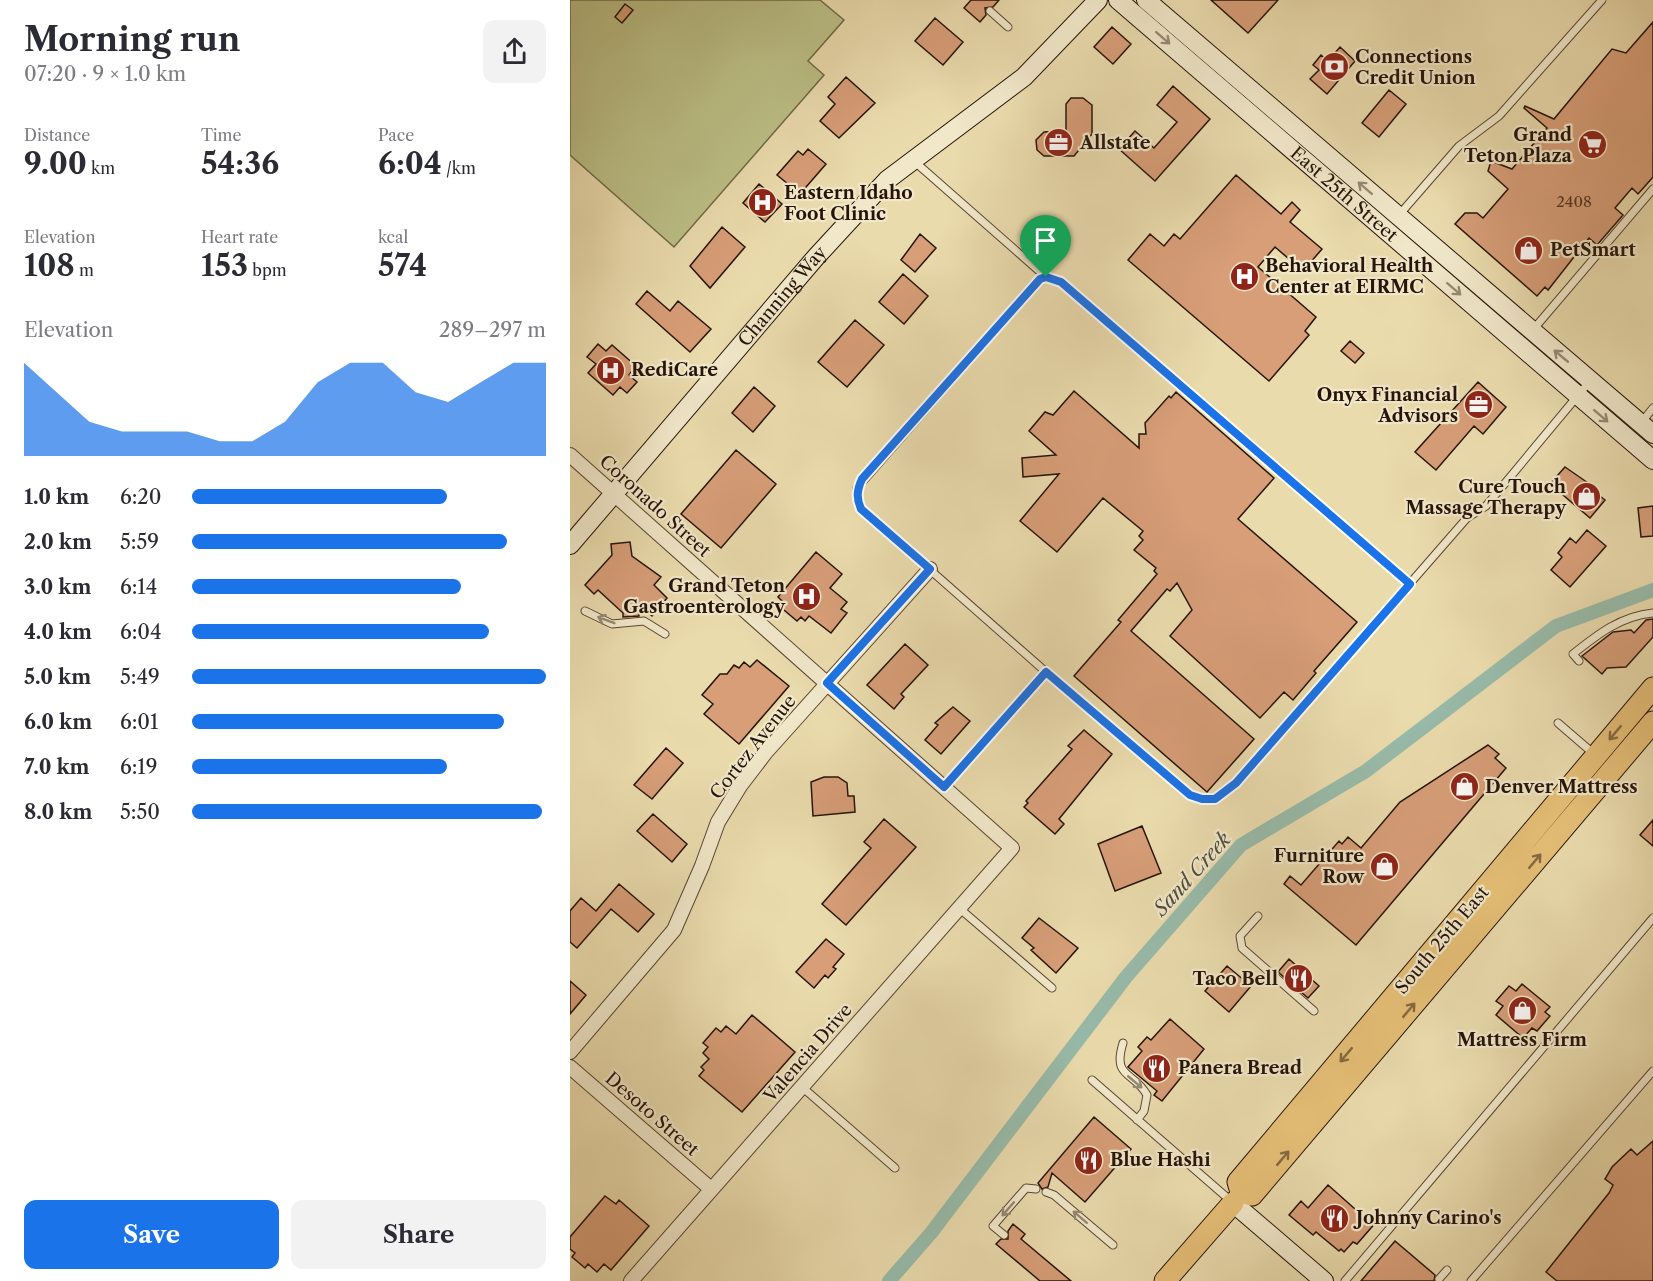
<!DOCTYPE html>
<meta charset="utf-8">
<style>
:root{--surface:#fff;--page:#f2f2f3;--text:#2b2b33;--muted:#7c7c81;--accent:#1a73e8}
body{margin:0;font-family:"Libre Caslon Text",serif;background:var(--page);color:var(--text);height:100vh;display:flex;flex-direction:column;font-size:22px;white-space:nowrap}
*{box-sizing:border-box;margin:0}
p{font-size:20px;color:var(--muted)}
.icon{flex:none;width:33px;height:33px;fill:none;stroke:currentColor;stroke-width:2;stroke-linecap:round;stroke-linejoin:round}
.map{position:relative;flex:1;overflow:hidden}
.details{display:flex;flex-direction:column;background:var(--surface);width:570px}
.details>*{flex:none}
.pin{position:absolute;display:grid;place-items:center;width:51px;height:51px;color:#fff;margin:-62px -26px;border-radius:50% 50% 50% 0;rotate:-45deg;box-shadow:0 0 6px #0007}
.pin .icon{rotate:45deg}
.round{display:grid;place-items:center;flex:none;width:63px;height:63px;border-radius:12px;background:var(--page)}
.summary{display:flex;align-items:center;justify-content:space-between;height:102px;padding:0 24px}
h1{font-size:33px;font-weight:800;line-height:45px}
.stats{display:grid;grid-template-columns:repeat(3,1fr);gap:9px;height:102px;padding:6px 24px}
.stats div{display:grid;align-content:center}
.stats b{font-size:30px;font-weight:800}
.stats small{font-size:16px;font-weight:400}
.stats p{font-size:16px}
.chart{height:168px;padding:12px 24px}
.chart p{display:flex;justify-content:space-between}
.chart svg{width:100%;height:108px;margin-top:6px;fill:var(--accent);opacity:.7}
.action{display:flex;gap:12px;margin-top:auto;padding:12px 24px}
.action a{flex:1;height:69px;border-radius:12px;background:var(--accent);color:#fff;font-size:24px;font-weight:800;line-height:69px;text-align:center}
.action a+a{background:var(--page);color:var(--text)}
ul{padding:0 24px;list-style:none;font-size:20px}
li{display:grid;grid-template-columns:96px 72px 1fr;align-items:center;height:45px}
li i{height:15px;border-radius:8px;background:var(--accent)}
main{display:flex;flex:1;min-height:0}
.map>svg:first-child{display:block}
.green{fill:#bbbf86;stroke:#706a48;stroke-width:1.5}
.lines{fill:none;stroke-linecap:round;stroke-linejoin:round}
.canal{stroke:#98bbaa;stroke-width:14}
.building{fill:#d79e78;stroke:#261409;stroke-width:1.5}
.lane-casing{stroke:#574632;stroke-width:9}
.street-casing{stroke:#574632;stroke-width:16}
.secondary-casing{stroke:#261409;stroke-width:20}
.primary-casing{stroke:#261409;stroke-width:23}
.lane{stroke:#f1e8ca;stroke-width:7}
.street{stroke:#f1e8ca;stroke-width:14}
.secondary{stroke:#f1e8ca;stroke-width:18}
.primary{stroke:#e5be76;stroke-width:21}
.oneway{stroke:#968973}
.oneway2{stroke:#866940}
.route-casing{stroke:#fff;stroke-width:12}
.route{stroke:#1a73e8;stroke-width:8}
.labels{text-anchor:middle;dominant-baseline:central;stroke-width:4.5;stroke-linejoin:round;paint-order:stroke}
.number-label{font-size:15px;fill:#523625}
.poi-label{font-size:18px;font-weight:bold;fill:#261409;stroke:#f1e8ca;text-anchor:start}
.street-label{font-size:18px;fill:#261409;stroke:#f1e8ca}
.water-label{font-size:20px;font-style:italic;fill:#4e4e41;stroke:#f1e8ca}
</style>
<main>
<section class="details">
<div class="summary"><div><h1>Morning run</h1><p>07:20 · 9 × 1.0 km</p></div><a class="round"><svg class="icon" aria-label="share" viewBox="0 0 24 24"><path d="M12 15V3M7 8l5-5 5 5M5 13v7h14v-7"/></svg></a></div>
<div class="stats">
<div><p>Distance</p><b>9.00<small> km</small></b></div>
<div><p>Time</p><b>54:36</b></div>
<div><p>Pace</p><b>6:04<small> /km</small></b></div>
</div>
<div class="stats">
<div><p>Elevation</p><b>108<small> m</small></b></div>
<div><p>Heart rate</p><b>153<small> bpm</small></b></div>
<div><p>kcal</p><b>574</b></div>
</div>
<div class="chart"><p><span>Elevation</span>289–297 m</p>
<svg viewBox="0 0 160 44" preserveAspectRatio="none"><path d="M0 44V6L10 18L20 30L30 34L40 34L50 34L60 38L70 38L80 30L90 14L100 6L110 6L120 18L130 22L140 14L150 6L160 6V44z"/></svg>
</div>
<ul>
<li><b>1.0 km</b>6:20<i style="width:72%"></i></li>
<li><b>2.0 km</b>5:59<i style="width:89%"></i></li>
<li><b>3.0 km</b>6:14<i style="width:76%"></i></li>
<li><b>4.0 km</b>6:04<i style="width:84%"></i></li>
<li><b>5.0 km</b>5:49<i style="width:100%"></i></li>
<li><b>6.0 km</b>6:01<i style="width:88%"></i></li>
<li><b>7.0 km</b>6:19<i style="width:72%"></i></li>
<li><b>8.0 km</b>5:50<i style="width:99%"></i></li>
</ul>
<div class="action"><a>Save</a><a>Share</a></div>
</section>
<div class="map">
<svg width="1083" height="1281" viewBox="0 0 1083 1281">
<rect width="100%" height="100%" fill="#eadbad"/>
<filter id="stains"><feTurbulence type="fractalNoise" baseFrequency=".00333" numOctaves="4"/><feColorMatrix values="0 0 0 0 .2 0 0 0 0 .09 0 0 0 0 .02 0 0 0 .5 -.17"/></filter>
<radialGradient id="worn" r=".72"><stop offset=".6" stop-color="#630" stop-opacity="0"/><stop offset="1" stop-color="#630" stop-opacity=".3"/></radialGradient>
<path class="green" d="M0 0H250L274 20 238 61 254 75 104 247 0 155Z"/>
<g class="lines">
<path class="canal" d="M319 1281 361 1233 556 977 671 845 796 771 986 626 1083 590"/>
</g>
<path class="building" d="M401 0H429L423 7 415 8 416 15 410 22 394 8Z
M641 0H708L678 33Z
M55 4 63 10 52 23 45 17Z
M365 18 393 42 373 65 345 41Z
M1083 22V177L1068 194 1062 188 1045 208 1053 215 1027 245 1019 238 978 290 975 287 967 296 885 224 895 213H907L913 218 938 189 918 171 921 161 942 169 977 128 954 108 955 106 984 119 1042 49 1056 53Z
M542 27 561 44 543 64 524 47Z
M770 47 785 61 757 94 740 79 749 70 743 65 751 55 758 61Z
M276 77 305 103 269 138 250 121 265 104 258 97Z
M603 86 640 119 585 181 549 149 565 131 584 148 607 122 587 105Z
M819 90 836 104 809 137 792 123Z
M501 98H513L522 105V134L504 156H474L467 150 466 140 474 132 496 131V104Z
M238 149 256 164 230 194 207 175 228 151 233 155Z
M666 175 711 214 722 202 730 210 720 222 752 249 733 271 705 247 688 267 746 317 735 331 739 335 699 381 558 260 580 234 594 246 604 234 610 239Z
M189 184 212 204 195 222 173 203Z
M152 227 175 247 140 288 120 266Z
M350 234 366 248 345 272 331 260Z
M333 274 358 296 334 324 309 302Z
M77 291 100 311 108 301 141 329 120 352 66 304Z
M285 320 314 345 277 387 248 362Z
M780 341 794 353 785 363 771 351Z
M28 344 36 351 42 345 66 366 59 375 67 382 57 393 50 387 43 395 18 373 26 364 17 357Z
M908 382 936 407 913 434 904 426 866 470 845 452Z
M184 387 205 406 183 432 162 413Z
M504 391 569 448V434H576L575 423 599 396 601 398 606 392 704 478 668 519 787 622 744 671 746 673 723 700 714 692 690 718 600 636 622 610 607 583 600 591 597 589 561 631 684 739 637 792 504 676 551 622 548 620 587 574 584 571 586 568 564 550 573 540 569 536 573 531 533 498 487 552 450 521 489 474 453 477 452 458 486 455 459 431 475 412 483 415Z
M166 450 206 484 151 548 111 514Z
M995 467 1021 485 1019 487 1035 500 1020 518 980 484Z
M1083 506V536L1071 537 1068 508Z
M1017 530 1036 546 1000 587 981 570 992 557 988 553 1000 538 1006 543Z
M60 542 62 556 91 577 84 585 97 598 82 616 68 603 69 616 53 617V613L28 590 24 594 15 585 42 555 41 544Z
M246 552 272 574 260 588 277 602 271 609 277 613 261 633 239 616 235 621 231 617 227 621 208 605 212 601 208 597Z
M1083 619V637L1056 667 1037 668 1032 674 1012 656 1043 632 1061 630 1064 633 1076 620Z
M335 644 358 665 331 694 334 697 324 709 297 685Z
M187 660 219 686 169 744 134 714 143 704 132 695 150 674H157L164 665 169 668 174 662 180 667Z
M383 707 400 721 371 754 355 740 368 725 365 723Z
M514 730 542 754 489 819 494 824 485 834 454 807 458 803 456 801 502 749 498 746Z
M918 745 929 754 925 758 936 768 786 945 714 884 720 876 731 885 769 841 772 844 778 837 791 848 830 802Z
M96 748 113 763 82 799 64 785Z
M254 777H268L277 783 278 796H284L285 812 243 816 241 782Z
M83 814 117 844 102 862 67 831Z
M314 819 346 847 276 925 252 904 301 848 294 842Z
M1083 820V846L1070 835Z
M572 826 591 873 545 891 528 844Z
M49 884 84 914 68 932 41 909 7 948 0 942V911L11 898 26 911Z
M469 918 508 948 486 973 461 950 464 948 452 938Z
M256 939 274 954 263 967 266 969 258 978 255 975 244 988 226 972Z
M719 959 749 986 738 998 708 972Z
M657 966 681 986 659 1012 635 991Z
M0 981 16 995 0 1014Z
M952 984 980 1007 975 1012 980 1016 967 1031 962 1028 953 1038 926 1015 933 1006 926 1001 939 986 946 991Z
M182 1015 225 1052 172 1112 129 1076 134 1070 131 1067 139 1059 133 1053 138 1047 133 1043 146 1028 151 1032 156 1026 166 1034Z
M600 1019 634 1049 592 1101 584 1095 587 1091 558 1067 572 1051 568 1047 577 1037 581 1040Z
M524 1117 561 1149 515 1202 482 1173 478 1187 472 1189 468 1183Z
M1083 1141V1281H987L976 1272 1039 1193 1043 1185 1035 1179 1042 1167 1061 1149 1067 1155Z
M758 1185 794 1217 797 1213 807 1221 787 1244 783 1242 774 1252 771 1249 769 1251 746 1232 743 1235 719 1215 731 1201 738 1208Z
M35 1196 46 1204 49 1200 79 1226 41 1270 34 1264 27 1272 18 1264 15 1268 2 1257 5 1253 0 1249V1237Z
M443 1224 455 1234 451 1239 501 1281H470L426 1244 431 1239H438V1231Z
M825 1241 865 1275 864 1281H791Z"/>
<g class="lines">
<defs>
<path id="lane" d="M420 11 438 27
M345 162 476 277
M829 215 889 146 929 116 1032 0
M962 331 1083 189
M1071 423 1083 408
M840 584 491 282 476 277 470 279 287 488 288 501 291 509 476 672 620 795 632 799H645L666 783 897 518 916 506 1020 381
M15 611 42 624 74 621 95 634
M1009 661 1003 654C1028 634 1051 616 1083 613
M988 723 1024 754
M374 787 476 672
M389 908 482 988
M688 916 670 936 672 948 744 1011
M553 1043C542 1079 564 1071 577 1095L574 1111 567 1120
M522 1080 661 1201
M232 1087 325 1168
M476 1192 484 1195 543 1245
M434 1235 423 1226 456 1188 466 1189
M869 1279 877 1270
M775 1281 1083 918
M901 1281 1083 1071"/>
<path id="street" d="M0 455 442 848 61 1281
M0 1052 104 930 132 866 148 822 170 786 196 752 360 569
M0 1067 141 1189"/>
<g id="secondary">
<path id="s1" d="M548 0 1083 460"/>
<path d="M576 0 1083 434"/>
<path id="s2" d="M0 545 246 257 317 180 454 77 528 0"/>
<path d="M671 1193 663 1203 754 1281"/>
</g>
<path id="primary" d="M1083 688 668 1182 671 1192 682 1195 1083 722
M595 1281 663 1203"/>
</defs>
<use href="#lane" class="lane-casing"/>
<use href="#street" class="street-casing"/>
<use href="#secondary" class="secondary-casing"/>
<use href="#primary" class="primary-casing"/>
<use href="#lane" class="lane"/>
<use href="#street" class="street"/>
<use href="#secondary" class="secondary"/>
<use href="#primary" class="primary"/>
</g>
<defs><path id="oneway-shaft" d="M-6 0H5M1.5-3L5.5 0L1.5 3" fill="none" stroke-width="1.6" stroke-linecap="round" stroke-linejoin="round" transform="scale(1.5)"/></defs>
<g class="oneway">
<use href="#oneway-shaft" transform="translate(593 38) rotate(41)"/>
<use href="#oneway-shaft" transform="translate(795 188) rotate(-139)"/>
<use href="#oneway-shaft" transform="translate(884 289) rotate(41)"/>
<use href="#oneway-shaft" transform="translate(991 356) rotate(-140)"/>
<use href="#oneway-shaft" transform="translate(1031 416) rotate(41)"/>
<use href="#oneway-shaft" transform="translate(36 620) rotate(-159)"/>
<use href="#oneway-shaft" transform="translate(565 1082) rotate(40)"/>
<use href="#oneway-shaft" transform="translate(438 1209) rotate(131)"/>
<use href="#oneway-shaft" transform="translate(510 1217) rotate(-139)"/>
</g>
<g class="oneway2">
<use href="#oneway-shaft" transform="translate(1045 733) rotate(130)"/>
<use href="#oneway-shaft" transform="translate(965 861) rotate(-50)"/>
<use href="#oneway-shaft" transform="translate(839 1010) rotate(-50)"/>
<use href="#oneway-shaft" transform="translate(776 1055) rotate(130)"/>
<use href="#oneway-shaft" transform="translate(713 1158) rotate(-50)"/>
</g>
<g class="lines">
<defs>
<path id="route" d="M476 277 491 282 840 584 666 783 645 799H632L620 795 476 672 374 787 257 683 360 569 291 509C286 498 287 490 292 479L470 279Z"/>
</defs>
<use href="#route" class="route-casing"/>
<use href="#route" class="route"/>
</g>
<defs>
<symbol id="bank-disc" viewBox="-11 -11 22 22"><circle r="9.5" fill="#8f2418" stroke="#f1e8ca"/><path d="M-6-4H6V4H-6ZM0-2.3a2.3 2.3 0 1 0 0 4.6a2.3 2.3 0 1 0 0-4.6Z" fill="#fff"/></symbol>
<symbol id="office-disc" viewBox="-11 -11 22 22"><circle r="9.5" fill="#8f2418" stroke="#f1e8ca"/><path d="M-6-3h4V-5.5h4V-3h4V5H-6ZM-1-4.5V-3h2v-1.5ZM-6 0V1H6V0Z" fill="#fff"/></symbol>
<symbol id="supermarket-disc" viewBox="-11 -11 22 22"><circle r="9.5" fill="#8f2418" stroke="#f1e8ca"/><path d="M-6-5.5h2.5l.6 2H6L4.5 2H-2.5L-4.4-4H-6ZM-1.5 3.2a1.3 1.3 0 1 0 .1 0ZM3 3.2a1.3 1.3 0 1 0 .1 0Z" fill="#fff"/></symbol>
<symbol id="hospital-disc" viewBox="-11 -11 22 22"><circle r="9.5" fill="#8f2418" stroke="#f1e8ca"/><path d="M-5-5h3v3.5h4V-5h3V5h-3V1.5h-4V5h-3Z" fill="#fff"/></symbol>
<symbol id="shop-disc" viewBox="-11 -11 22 22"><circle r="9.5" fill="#8f2418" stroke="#f1e8ca"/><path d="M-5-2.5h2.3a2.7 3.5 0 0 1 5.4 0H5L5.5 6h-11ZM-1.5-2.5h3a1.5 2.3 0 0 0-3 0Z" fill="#fff"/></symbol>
<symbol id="restaurant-disc" viewBox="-11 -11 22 22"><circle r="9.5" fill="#8f2418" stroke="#f1e8ca"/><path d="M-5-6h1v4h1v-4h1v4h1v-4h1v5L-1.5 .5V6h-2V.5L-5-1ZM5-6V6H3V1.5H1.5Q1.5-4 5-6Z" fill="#fff"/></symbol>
</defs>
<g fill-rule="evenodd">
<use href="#bank-disc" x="748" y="50" width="33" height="33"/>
<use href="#office-disc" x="472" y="126" width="33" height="33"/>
<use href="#supermarket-disc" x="1006" y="128" width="33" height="33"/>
<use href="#hospital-disc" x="176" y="186" width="33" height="33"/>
<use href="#shop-disc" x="942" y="234" width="33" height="33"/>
<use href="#hospital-disc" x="658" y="260" width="33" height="33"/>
<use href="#hospital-disc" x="24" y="354" width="33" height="33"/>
<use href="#office-disc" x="892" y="388" width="33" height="33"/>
<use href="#shop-disc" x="1000" y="480" width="33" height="33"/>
<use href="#hospital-disc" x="220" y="580" width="33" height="33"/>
<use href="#shop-disc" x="878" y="770" width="33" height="33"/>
<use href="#shop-disc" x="798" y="850" width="33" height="33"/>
<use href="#restaurant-disc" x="712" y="962" width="33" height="33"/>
<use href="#shop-disc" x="936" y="994" width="33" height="33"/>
<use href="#restaurant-disc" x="570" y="1052" width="33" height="33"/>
<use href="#restaurant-disc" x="502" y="1144" width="33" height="33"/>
<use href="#restaurant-disc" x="748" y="1202" width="33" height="33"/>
</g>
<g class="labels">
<g class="number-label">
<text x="1004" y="201">2408</text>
</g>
<g class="poi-label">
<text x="785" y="57">Connections<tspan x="785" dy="21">Credit Union</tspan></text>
<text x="1002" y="135" text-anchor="end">Grand<tspan x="1002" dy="21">Teton Plaza</tspan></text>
<text x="510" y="143">Allstate</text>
<text x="214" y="193">Eastern Idaho<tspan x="214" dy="21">Foot Clinic</tspan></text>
<text x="980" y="250">PetSmart</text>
<text x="695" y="266">Behavioral Health<tspan x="695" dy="21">Center at EIRMC</tspan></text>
<text x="61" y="370">RediCare</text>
<text x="888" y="395" text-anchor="end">Onyx Financial<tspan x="888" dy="21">Advisors</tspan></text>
<text x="996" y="487" text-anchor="end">Cure Touch<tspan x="996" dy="21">Massage Therapy</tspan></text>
<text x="215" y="586" text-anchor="end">Grand Teton<tspan x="215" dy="21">Gastroenterology</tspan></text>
<text x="915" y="787">Denver Mattress</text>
<text x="794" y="856" text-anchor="end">Furniture<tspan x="794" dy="21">Row</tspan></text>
<text x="708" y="979" text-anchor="end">Taco Bell</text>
<text x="952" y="1040" text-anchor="middle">Mattress Firm</text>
<text x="608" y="1068">Panera Bread</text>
<text x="540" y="1160">Blue Hashi</text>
<text x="786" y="1218">Johnny Carino's</text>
</g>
<g class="street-label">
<text stroke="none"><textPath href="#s1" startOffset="298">East 25th Street</textPath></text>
<text stroke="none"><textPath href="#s2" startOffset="327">Channing Way</textPath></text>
<text transform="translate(85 506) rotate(42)">Coronado Street</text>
<text transform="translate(183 747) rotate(-52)">Cortez Avenue</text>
<text transform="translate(872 940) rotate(-50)">South 25th East</text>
<text transform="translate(238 1053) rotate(-49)">Valencia Drive</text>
<text transform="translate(82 1114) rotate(41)">Desoto Street</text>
</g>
<g class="water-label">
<text transform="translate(622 874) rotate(-48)">Sand Creek</text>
</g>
</g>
<rect width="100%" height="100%" filter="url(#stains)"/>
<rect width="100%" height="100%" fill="url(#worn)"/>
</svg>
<div class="pin" style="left:476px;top:277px;background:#1e9e55"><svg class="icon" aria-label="arrive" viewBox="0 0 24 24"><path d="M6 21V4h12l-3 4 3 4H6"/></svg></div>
</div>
</main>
